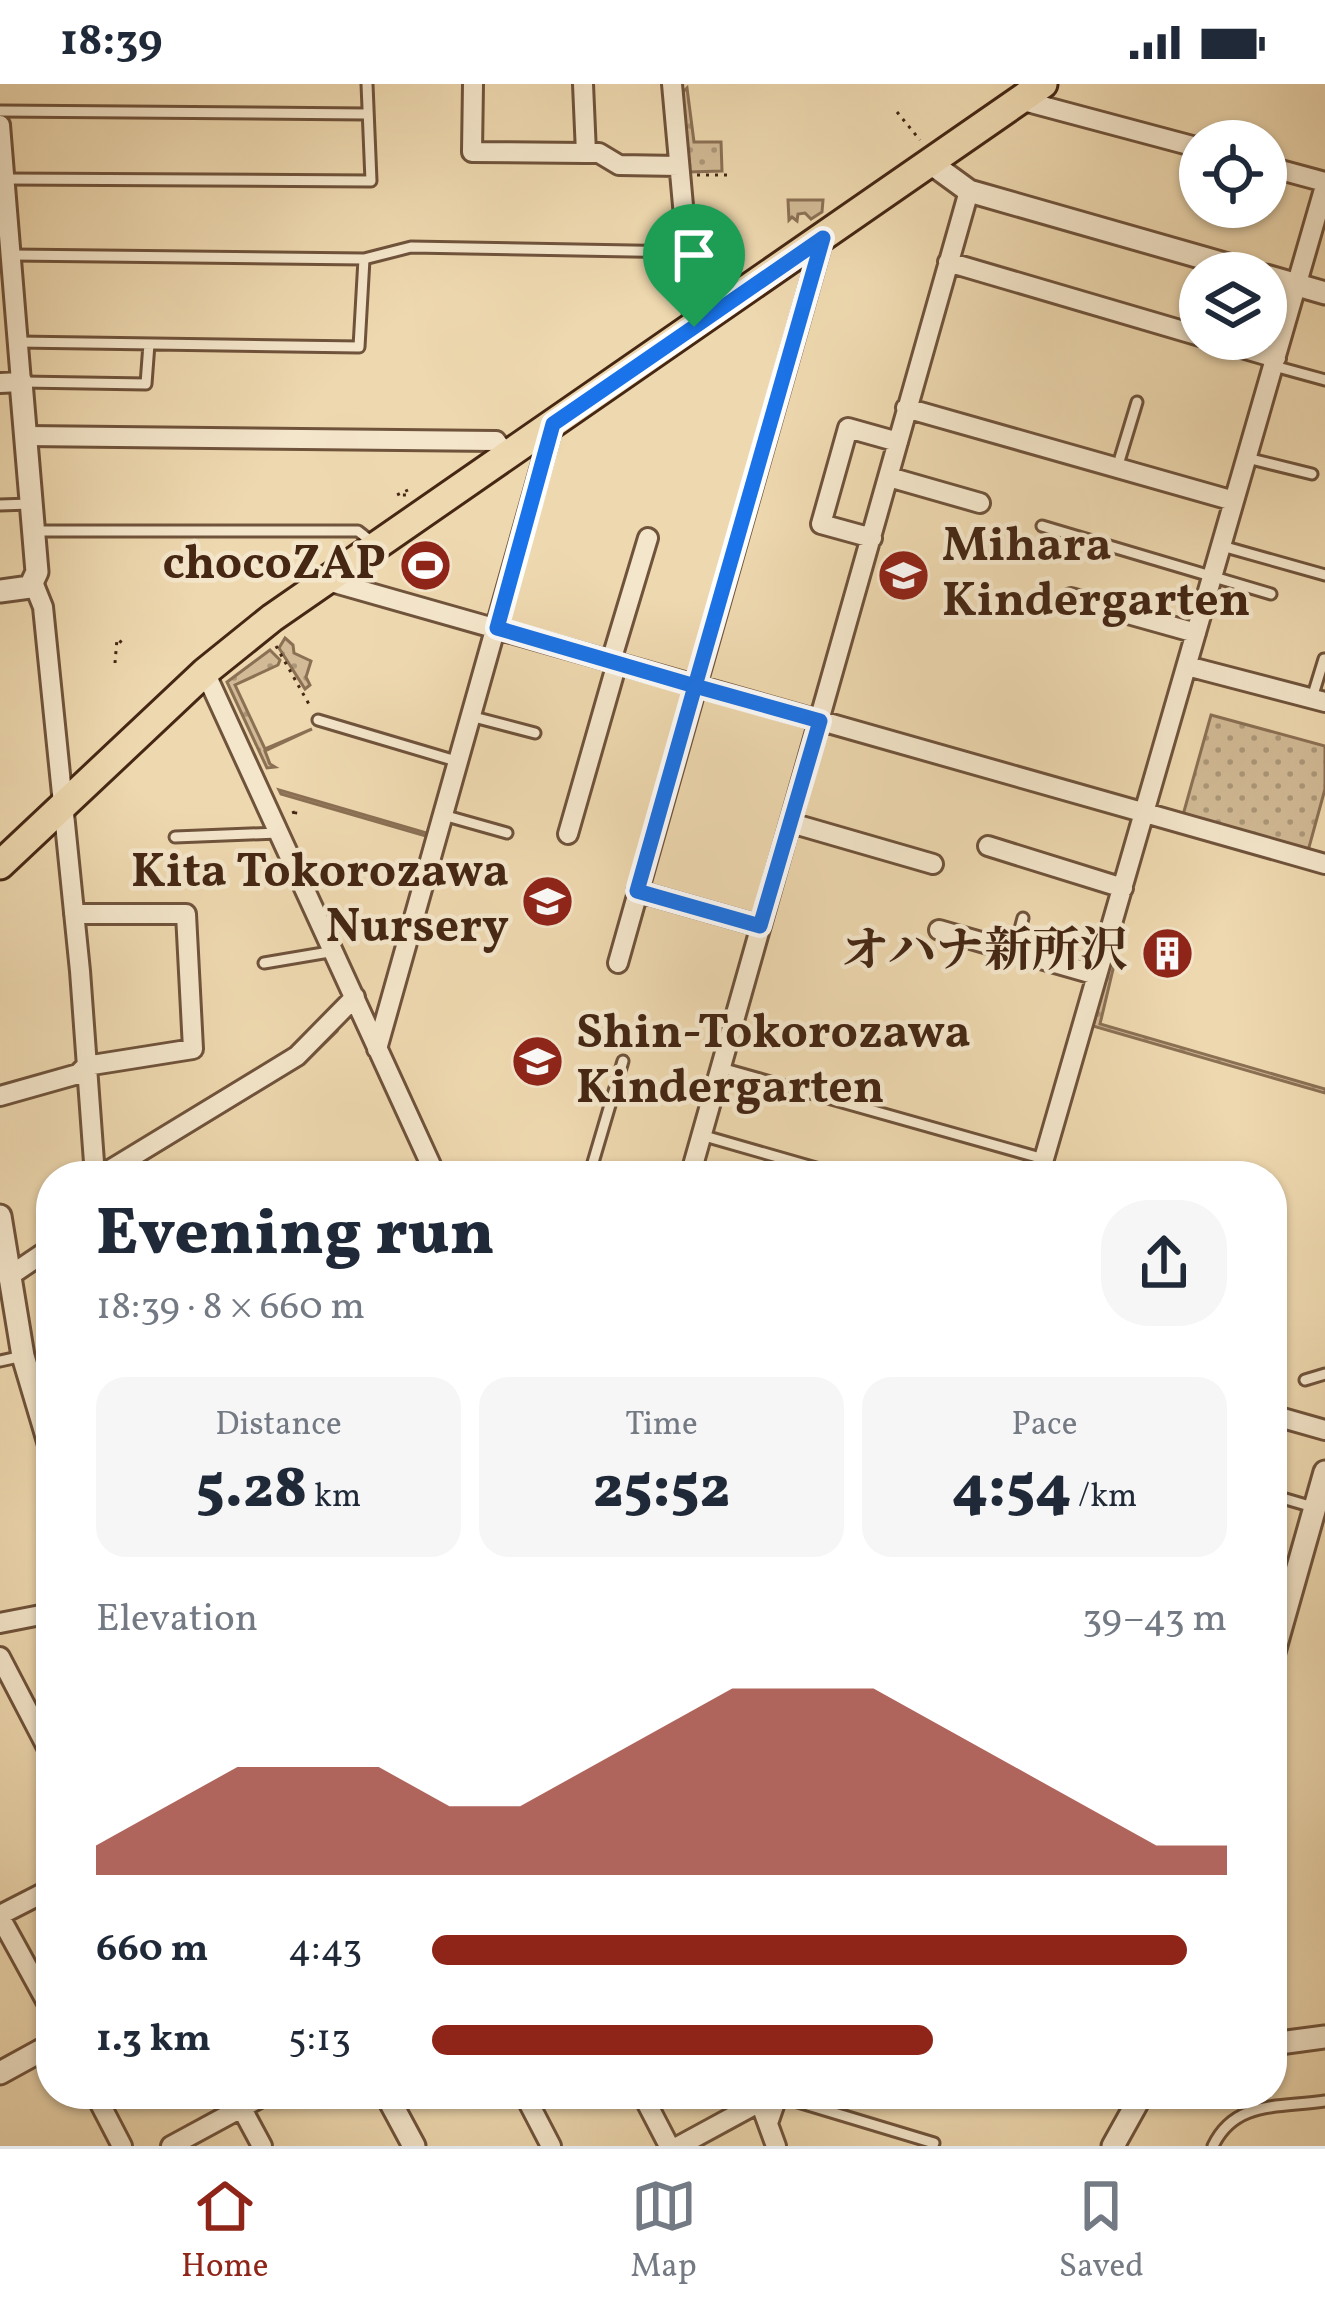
<!DOCTYPE html>
<meta charset="utf-8">
<style>
:root{--surface:#fff;--page:#f6f6f7;--text:#1f2937;--muted:#747a83;--line:#e0e1e3;--accent:#8f2418}
body{margin:0;font-family:Vollkorn,"Noto Serif JP",serif;background:var(--page);color:var(--text);height:100vh;display:flex;flex-direction:column;font-size:45px;white-space:nowrap}
*{box-sizing:border-box;margin:0}
p{font-size:39px;color:var(--muted)}
.icon{flex:none;width:66px;height:66px;fill:none;stroke:currentColor;stroke-width:2;stroke-linecap:round;stroke-linejoin:round}
.map{position:relative;flex:1;overflow:hidden}
.drawer{position:absolute;left:36px;top:1077px;width:1251px;height:948px;display:flex;flex-direction:column;background:var(--surface);border-radius:48px;box-shadow:0 3px 9px #0004}
.drawer>*{flex:none}
.buttons{position:absolute;left:1179px;top:36px;display:grid;gap:24px}
.buttons a{display:grid;place-items:center;width:108px;height:108px;border-radius:50%;background:var(--surface);box-shadow:0 3px 9px #0004;font-size:60px}
.pin{position:absolute;display:grid;place-items:center;width:102px;height:102px;color:#fff;margin:-123px -51px;border-radius:50% 50% 50% 0;rotate:-45deg;box-shadow:0 0 12px #0007}
.pin .icon{rotate:45deg}
.round{display:grid;place-items:center;flex:none;width:126px;height:126px;border-radius:48px;background:var(--page)}
.head{display:flex;align-items:center;justify-content:space-between;height:204px;padding:0 60px}
h1{font-size:66px;font-weight:800;line-height:90px}
.figures{display:grid;grid-template-columns:repeat(3,1fr);gap:18px;height:204px;padding:12px 60px}
.figures div{display:grid;align-content:center;border-radius:30px;background:var(--page);text-align:center}
.figures b{font-size:60px;font-weight:800}
.figures small{font-size:33px;font-weight:400}
.figures p{font-size:33px}
.chart{height:336px;padding:24px 60px}
.chart p{display:flex;justify-content:space-between}
.chart svg{width:100%;height:216px;margin-top:12px;fill:var(--accent);opacity:.7}
ul{padding:0 60px;list-style:none;font-size:39px}
li{display:grid;grid-template-columns:192px 144px 1fr;align-items:center;height:90px}
li i{height:30px;border-radius:15px;background:var(--accent)}
.status{display:flex;justify-content:space-between;align-items:center;height:84px;padding:0 60px;background:var(--surface);direction:ltr}
.status svg{height:33px;fill:currentColor}
.menu{display:flex;justify-content:space-around;align-items:center;height:168px;border-top:3px solid var(--line);background:var(--surface);font-size:33px;color:var(--muted)}
.menu a{display:grid;justify-items:center;gap:6px}
.menu .active{color:var(--accent)}
.map>svg:first-child{display:block}
.grass{fill:url(#grass-dots);stroke:#8b7054;stroke-width:3}
.garden{fill:#d1ba95;stroke:#8b7054;stroke-width:3}
.lines{fill:none;stroke-linecap:round;stroke-linejoin:round}
.stream{stroke:#886d51;stroke-width:6}
.service-casing{stroke:#6f533b;stroke-width:15}
.minor-casing{stroke:#6f533b;stroke-width:24}
.tertiary-casing{stroke:#6f533b;stroke-width:27}
.primary-casing{stroke:#452714;stroke-width:33}
.path{stroke:#452714;stroke-width:3;stroke-dasharray:3 6;stroke-linecap:butt}
.service{stroke:#f4e6cb;stroke-width:9}
.minor{stroke:#f4e6cb;stroke-width:18}
.tertiary{stroke:#f4e6cb;stroke-width:21}
.primary{stroke:#eed8af;stroke-width:27}
.route-casing{stroke:#fff;stroke-width:24}
.route{stroke:#1a73e8;stroke-width:15}
.labels{text-anchor:middle;dominant-baseline:central;stroke-width:9;stroke-linejoin:round;paint-order:stroke}
.poi-label{font-size:48px;font-weight:bold;fill:#452714;stroke:#f4e6cb;text-anchor:end}
</style>
<div class="status"><b>18:39</b><svg viewBox="0 0 49 12"><path d="M0 12V9h3v3zM5 12V6h3v6zM10 12V3h3v9zM15 12V0h3v12zM26 1h20v11H26zM47 4h2v5h-2z"/></svg></div>
<div class="map">
<svg width="1325" height="2062" viewBox="0 0 1325 2062">
<defs>
<pattern id="grass-dots" width="8" height="8" patternUnits="userSpaceOnUse" patternTransform="scale(3)"><rect width="8" height="8" fill="#d1ba95"/><path d="M2 2h.1M6 6h.1" fill="none" stroke="#ab9778" stroke-width="1.8" stroke-linecap="round"/></pattern>
</defs>
<rect width="100%" height="100%" fill="#eed8af"/>
<filter id="stains"><feTurbulence type="fractalNoise" baseFrequency=".00167" numOctaves="4"/><feColorMatrix values="0 0 0 0 .2 0 0 0 0 .09 0 0 0 0 .02 0 0 0 .5 -.17"/></filter>
<radialGradient id="worn" r=".72"><stop offset=".6" stop-color="#630" stop-opacity="0"/><stop offset="1" stop-color="#630" stop-opacity=".3"/></radialGradient>
<path class="grass" d="M687 4 694 58H721L722 87 688 88 685 83 689 81 684 77 683 8Z
M285 554 293 561 294 569 311 577 306 593 310 601 305 605 279 564Z
M270 566 280 576 278 581 235 601 265 665 312 645 265 667 270 680 275 683 267 684 227 598Z
M1211 631 1325 662V705L1308 767 1183 731Z
M279 706 430 750 429 753 281 710Z
M1110 880 1114 881 1100 940 1325 1005V1009L1093 942Z"/>
<path class="garden" d="M788 116H823L822 128 811 135 805 129 798 130 797 137 792 133 789 136Z"/>
<g class="lines">
<path class="stream" d="M130 1084 302 979 336 946"/>
<defs>
<path id="service" d="M0 27 366 30
M6 95 371 97 367 0
M13 171 364 175 411 163 687 168
M18 258 359 263 364 175
M1274 282 1325 296
M23 298 146 300 149 260
M1247 374 1312 390
M1117 384 1137 318
M0 421 30 420
M1042 442 1271 510
M33 447H358L372 458
M1222 462 1325 491
M1312 614 1324 575
M470 632 535 649
M318 636 456 677
M443 731 507 749
M175 753 278 749
M1014 867 1023 834
M264 879 335 867
M721 984 1044 1075
M701 1051 844 1092
M589 1092 623 977
M0 1277 23 1272
M1305 1296 1325 1290
M1272 1411 1313 1423
M778 2012 934 2059
M1213 2062C1235 2016 1279 2024 1325 2017"/>
<path id="minor" d="M473 0 472 68 586 69 583 0
M672 0 694 243
M1020 16 1200 64
M0 41 21 298 0 299
M586 69H599L619 81 679 82
M1266 82 1325 98
M948 178 1200 252
M1211 255 1276 274
M906 324 1234 417
M26 352 496 357 507 372
M889 393 980 419
M872 454 821 440 848 344 898 358
M328 497 1325 780
M33 498 43 523 80 887 95 1092
M1071 514 1196 549
M611 577 648 454
M1187 582 1325 618
M205 588 436 1092
M791 739 933 780
M568 750 617 579
M988 762 1123 804
M637 807 760 842
M939 846 1097 891
M618 879 823 154
M377 965 553 340
M0 1012 78 990 86 982 193 965 186 830H74
M100 1092 297 972 355 913
M690 1092 969 107
M1039 1092 1325 102
M8 1193 51 1164
M1272 1331 1325 1346
M0 1539 51 1529
M0 1573 51 1671
M0 1831 51 1805
M0 1833 51 1926
M95 2010 122 2062
M234 2010 262 2062
M524 2010 551 2062
M642 2010 669 2062
M757 2010 776 2062
M768 2039 778 2010
M171 2062 267 2010
M679 2062 760 2018"/>
<path id="tertiary" d="M932 80 969 107 1256 189
M1266 192 1325 209
M0 507 30 503 37 488 21 298
M0 1132 23 1272 51 1366
M1272 1575 1325 1388
M1272 1960 1325 1953
M0 1989 51 1961
M386 2010 414 2062
M1113 2062 1142 2010"/>
<path id="primary" d="M0 781 205 588 272 534 1043 0"/>
</defs>
<use href="#service" class="service-casing"/>
<use href="#minor" class="minor-casing"/>
<use href="#tertiary" class="tertiary-casing"/>
<use href="#primary" class="primary-casing"/>
<path class="path" d="M897 28 920 56
M697 91H727
M408 406 397 411H409
M276 562 310 622
M115 579 117 555 125 561
M293 727 295 733 296 727"/>
<use href="#service" class="service"/>
<use href="#minor" class="minor"/>
<use href="#tertiary" class="tertiary"/>
<use href="#primary" class="primary"/>
</g>
<g class="lines">
<defs>
<path id="route" d="M694 243 553 340 497 544 695 602 637 807 760 842 820 637 695 602 823 154 694 243"/>
</defs>
<use href="#route" class="route-casing"/>
<use href="#route" class="route"/>
</g>
<defs>
<symbol id="stadium-disc" viewBox="-11 -11 22 22"><circle r="9.5" fill="#8f2418" stroke="#f4e6cb"/><path d="M0-5a6.5 5 0 1 0 0 10a6.5 5 0 1 0 0-10ZM-3.5-1.8h7v3.6h-7Z" fill="#fff"/></symbol>
<symbol id="school-disc" viewBox="-11 -11 22 22"><circle r="9.5" fill="#8f2418" stroke="#f4e6cb"/><path d="M0-5L7-2L0 1L-7-2ZM-4 1L0 2.5L4 1V4Q0 6-4 4Z" fill="#fff"/></symbol>
<symbol id="building-disc" viewBox="-11 -11 22 22"><circle r="9.5" fill="#8f2418" stroke="#f4e6cb"/><path d="M-4-6H4V6H1V3H-1V6H-4ZM-2.5-4.3h1.7v1.8h-1.7ZM.8-4.3h1.7v1.8H.8ZM-2.5-1h1.7V.8h-1.7ZM.8-1h1.7V.8H.8Z" fill="#fff"/></symbol>
</defs>
<g fill-rule="evenodd">
<use href="#stadium-disc" x="396" y="452" width="59" height="59"/>
<use href="#school-disc" x="874" y="462" width="59" height="59"/>
<use href="#school-disc" x="518" y="788" width="59" height="59"/>
<use href="#building-disc" x="1138" y="840" width="59" height="59"/>
<use href="#school-disc" x="508" y="948" width="59" height="59"/>
</g>
<g class="labels">
<g class="poi-label">
<text x="942" y="463" text-anchor="start">Mihara<tspan x="942" dy="55">Kindergarten</tspan></text>
<text x="386" y="481">chocoZAP</text>
<text x="509" y="789">Kita Tokorozawa<tspan x="509" dy="55">Nursery</tspan></text>
<text x="1128" y="869">オハナ新所沢</text>
<text x="576" y="950" text-anchor="start">Shin-Tokorozawa<tspan x="576" dy="55">Kindergarten</tspan></text>
</g>
</g>
<rect width="100%" height="100%" filter="url(#stains)"/>
<rect width="100%" height="100%" fill="url(#worn)"/>
</svg>
<div class="buttons">
<a><svg class="icon" aria-label="locate" viewBox="0 0 24 24"><circle cx="12" cy="12" r="6"/><path d="M12 2v4M12 18v4M2 12h4M18 12h4"/></svg></a>
<a><svg class="icon" aria-label="layers" viewBox="0 0 24 24"><path d="M12 4l9 5-9 5-9-5zM3 14l9 5 9-5"/></svg></a>
</div>
<div class="pin" style="left:694px;top:243px;background:#1e9e55"><svg class="icon" aria-label="arrive" viewBox="0 0 24 24"><path d="M6 21V4h12l-3 4 3 4H6"/></svg></div>
<section class="drawer">
<div class="head"><div><h1>Evening run</h1><p>18:39 · 8 × 660 m</p></div><a class="round"><svg class="icon" aria-label="share" viewBox="0 0 24 24"><path d="M12 15V3M7 8l5-5 5 5M5 13v7h14v-7"/></svg></a></div>
<div class="figures">
<div><p>Distance</p><b>5.28<small> km</small></b></div>
<div><p>Time</p><b>25:52</b></div>
<div><p>Pace</p><b>4:54<small> /km</small></b></div>
</div>
<div class="chart"><p><span>Elevation</span>39–43 m</p>
<svg viewBox="0 0 160 44" preserveAspectRatio="none"><path d="M0 44V38L10 30L20 22L30 22L40 22L50 30L60 30L70 22L80 14L90 6L100 6L110 6L120 14L130 22L140 30L150 38L160 38V44z"/></svg>
</div>
<ul>
<li><b>660 m</b>4:43<i style="width:95%"></i></li>
<li><b>1.3 km</b>5:13<i style="width:63%"></i></li>
</ul>
</section>
</div>
<nav class="menu">
<a class="active"><svg class="icon" aria-label="home" viewBox="0 0 24 24"><path d="M3 11l9-7 9 7M6 9v11h12V9"/></svg>Home</a>
<a><svg class="icon" aria-label="map" viewBox="0 0 24 24"><path d="M3 6l6-2 6 2 6-2v14l-6 2-6-2-6 2zM9 4v14M15 6v14"/></svg>Map</a>
<a><svg class="icon" aria-label="saved" viewBox="0 0 24 24"><path d="M7 4h10v16l-5-4-5 4z"/></svg>Saved</a>
</nav>
